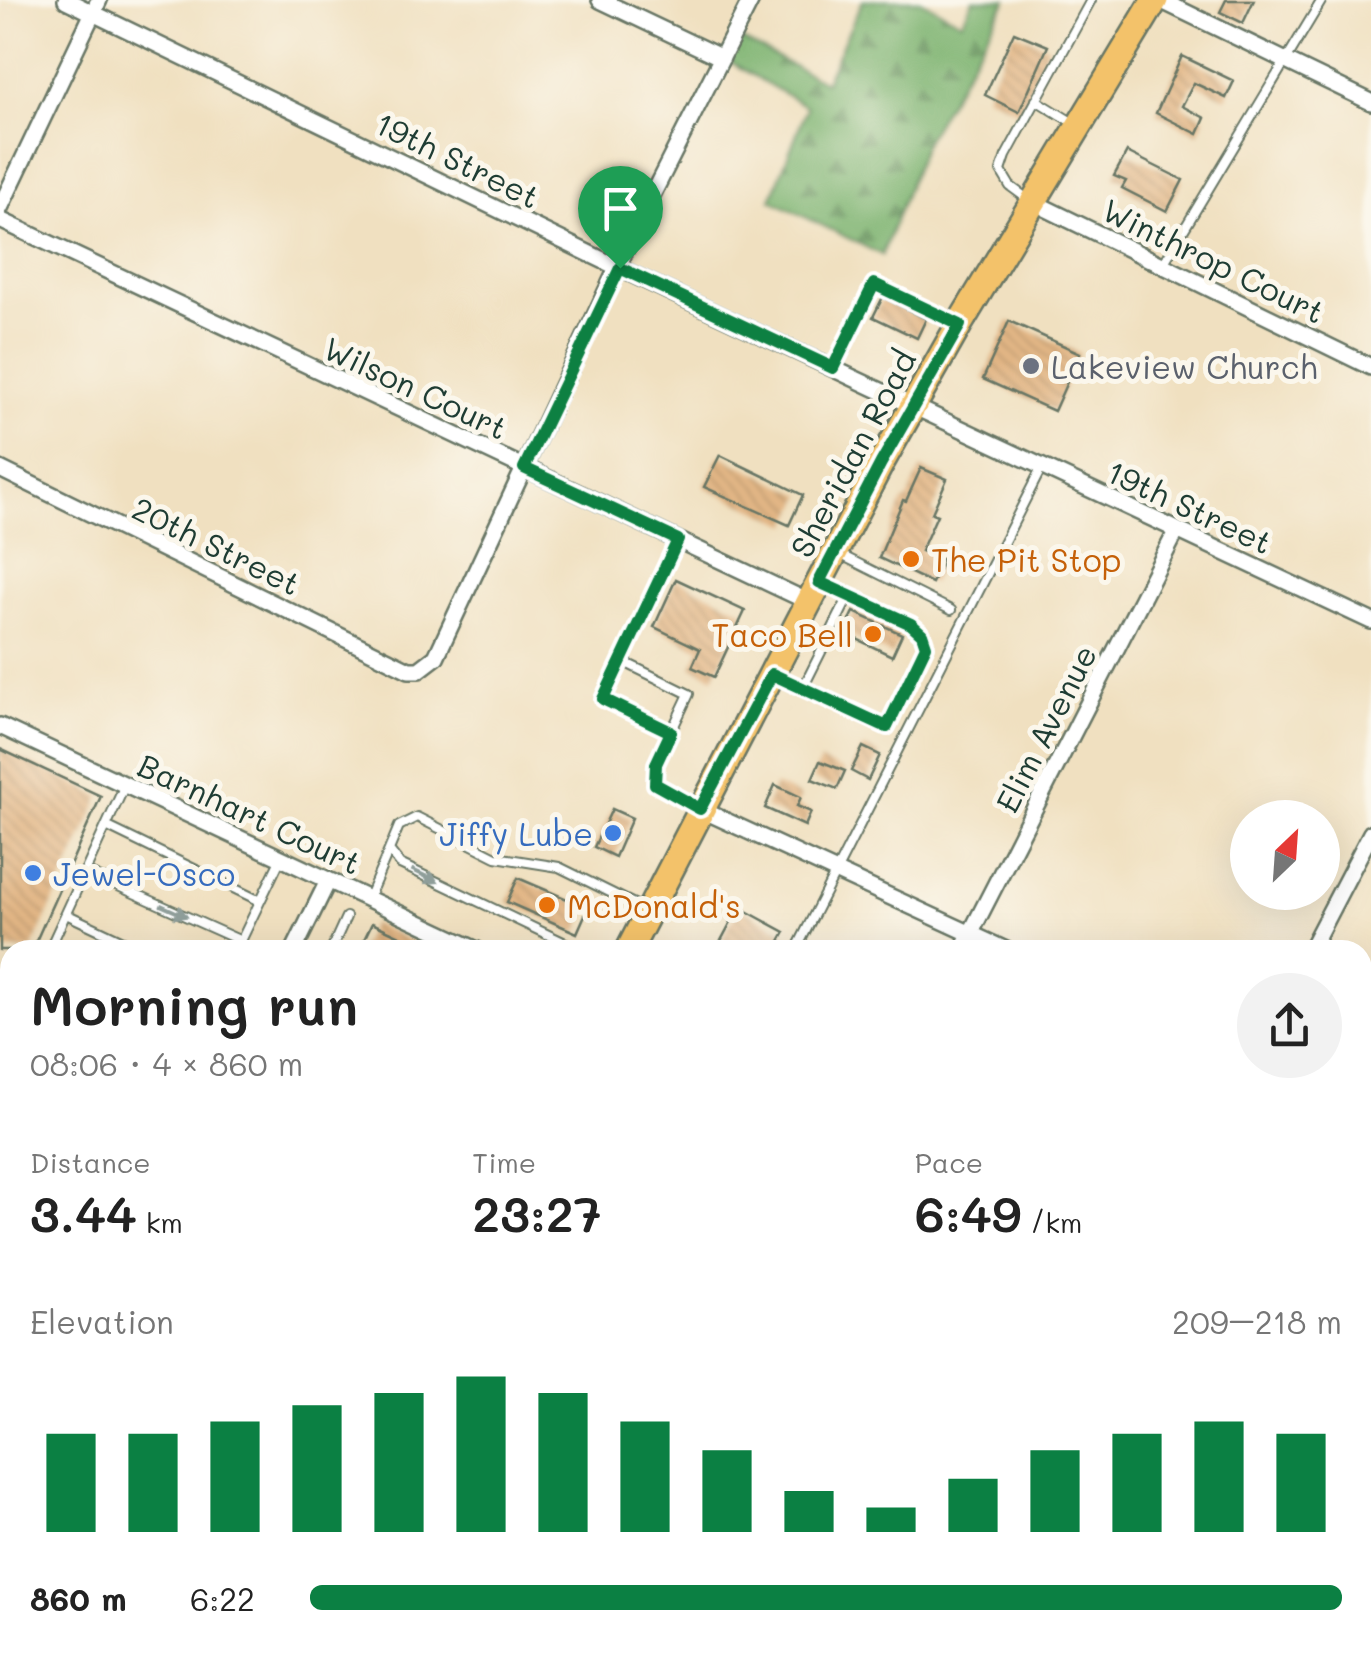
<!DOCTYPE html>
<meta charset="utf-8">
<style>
:root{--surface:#fff;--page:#f2f2f2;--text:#222;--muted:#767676;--accent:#0b8043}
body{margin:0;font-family:Mali,sans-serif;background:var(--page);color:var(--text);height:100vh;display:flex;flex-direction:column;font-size:38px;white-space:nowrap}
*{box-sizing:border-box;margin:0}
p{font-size:32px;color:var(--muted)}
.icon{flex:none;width:55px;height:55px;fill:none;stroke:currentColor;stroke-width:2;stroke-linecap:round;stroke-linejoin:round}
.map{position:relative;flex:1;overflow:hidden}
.sheet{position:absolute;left:0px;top:940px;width:1372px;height:718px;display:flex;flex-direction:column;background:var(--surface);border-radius:30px 30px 0 0;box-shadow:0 10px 40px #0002}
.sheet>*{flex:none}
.needle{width:65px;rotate:25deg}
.fabs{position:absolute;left:1230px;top:800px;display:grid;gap:20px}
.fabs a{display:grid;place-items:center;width:110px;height:110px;border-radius:50%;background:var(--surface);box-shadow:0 10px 40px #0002;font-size:50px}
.pin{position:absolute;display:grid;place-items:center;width:85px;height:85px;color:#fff;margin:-102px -42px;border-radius:50% 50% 50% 0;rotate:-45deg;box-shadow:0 0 10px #0007}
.pin .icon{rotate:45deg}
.round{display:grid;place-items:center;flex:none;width:105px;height:105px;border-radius:52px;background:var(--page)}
.head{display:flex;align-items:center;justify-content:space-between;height:170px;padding:0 30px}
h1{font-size:55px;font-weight:600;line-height:75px}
.metrics{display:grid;grid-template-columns:repeat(3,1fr);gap:15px;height:170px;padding:10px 30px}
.metrics div{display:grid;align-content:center}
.metrics b{font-size:50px;font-weight:600}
.metrics small{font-size:28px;font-weight:400}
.metrics p{font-size:28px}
.chart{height:280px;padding:20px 30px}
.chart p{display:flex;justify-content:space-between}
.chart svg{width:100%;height:180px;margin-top:10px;stroke:var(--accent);stroke-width:6}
ul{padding:0 30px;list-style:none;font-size:32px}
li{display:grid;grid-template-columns:160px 120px 1fr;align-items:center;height:75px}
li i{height:25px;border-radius:12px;background:var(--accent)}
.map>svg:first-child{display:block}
.forest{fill:url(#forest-firs);stroke:#4e7852;stroke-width:2.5}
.building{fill:url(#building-back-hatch)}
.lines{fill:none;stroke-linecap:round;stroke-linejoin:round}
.lane-casing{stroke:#687665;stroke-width:12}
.street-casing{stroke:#687665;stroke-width:20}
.primary-casing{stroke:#687665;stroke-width:30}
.lane{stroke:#fff;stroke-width:8}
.street{stroke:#fff;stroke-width:15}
.primary{stroke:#f3c26a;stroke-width:25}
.oneway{fill:#8f9e9a}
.route-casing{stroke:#fff;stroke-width:20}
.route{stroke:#0b8043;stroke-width:12}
.worship-dot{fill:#6b7280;stroke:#fbf7ec;stroke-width:4}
.food-dot{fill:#e8710a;stroke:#fbf7ec;stroke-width:4}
.shop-dot{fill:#3f7fe0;stroke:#fbf7ec;stroke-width:4}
.labels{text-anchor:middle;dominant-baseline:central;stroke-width:10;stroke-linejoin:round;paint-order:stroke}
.street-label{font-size:32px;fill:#1f3d34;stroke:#fbf7ec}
.worship-label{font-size:32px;fill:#5b616d;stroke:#fbf7ec;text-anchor:start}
.food-label{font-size:32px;fill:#c56008;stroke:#fbf7ec;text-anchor:start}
.shop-label{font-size:32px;fill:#366cbe;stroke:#fbf7ec;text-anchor:end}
</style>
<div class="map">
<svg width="1371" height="1656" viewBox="0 0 1371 1656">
<defs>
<pattern id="forest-firs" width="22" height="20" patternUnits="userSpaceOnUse" patternTransform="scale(2.5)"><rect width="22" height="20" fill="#7eb471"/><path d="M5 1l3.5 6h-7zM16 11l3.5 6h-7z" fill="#67945e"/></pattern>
<pattern id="building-back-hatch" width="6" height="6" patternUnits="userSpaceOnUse" patternTransform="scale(2.5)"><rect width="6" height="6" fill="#e2b685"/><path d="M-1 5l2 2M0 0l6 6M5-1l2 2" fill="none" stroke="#c19d73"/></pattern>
</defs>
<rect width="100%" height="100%" fill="#fbf7ec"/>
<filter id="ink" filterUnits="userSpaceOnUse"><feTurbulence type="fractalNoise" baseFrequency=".01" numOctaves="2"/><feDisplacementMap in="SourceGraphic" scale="20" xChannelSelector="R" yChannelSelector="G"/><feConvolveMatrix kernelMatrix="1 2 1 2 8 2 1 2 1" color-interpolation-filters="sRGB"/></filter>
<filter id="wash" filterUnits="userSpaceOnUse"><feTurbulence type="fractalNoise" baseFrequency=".0048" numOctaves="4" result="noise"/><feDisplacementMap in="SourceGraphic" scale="40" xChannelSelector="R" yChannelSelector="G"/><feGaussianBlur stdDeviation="2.25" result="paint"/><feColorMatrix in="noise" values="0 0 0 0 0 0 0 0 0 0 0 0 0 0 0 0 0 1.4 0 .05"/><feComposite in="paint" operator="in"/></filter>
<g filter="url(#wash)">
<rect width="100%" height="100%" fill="#f0e0c0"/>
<path class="forest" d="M863 0H920L962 22 973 0H1007L925 142 882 255 771 200 807 107 727 60 738 38 825 82Z"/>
<g id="blocks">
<path class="building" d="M1226 0H1254L1243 23 1220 12Z
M1014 32 1048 46 1019 112 985 95Z
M1182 56 1234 81 1226 98 1194 83 1182 106 1205 118 1198 134 1156 113Z
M1127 152 1183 180 1167 211 1122 188 1126 181 1114 176Z
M883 297 926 319 917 338 873 317Z
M1009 321 1080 353 1054 411 983 379Z
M720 455 803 495 789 525 704 487Z
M921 468 947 479 932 513 937 515 921 551 943 560 932 583 879 558 903 500 906 501Z
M676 579 745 611 714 677 692 667 700 649 654 627Z
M854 612 902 634 892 656 844 633Z
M863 747 880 755 868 780 851 771Z
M0 749 101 796 32 950H0Z
M820 761 845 771 837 789 812 779Z
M775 785 801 797 797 806 811 812 805 826 765 808Z
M612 809 632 818 615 857 594 847Z
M518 878 588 908 577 933 507 902Z
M739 907 785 932 775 950H716Z
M372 923 430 950H359Z"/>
</g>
</g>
<g filter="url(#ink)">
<use href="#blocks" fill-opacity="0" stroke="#687665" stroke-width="2.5"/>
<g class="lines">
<defs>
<path id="lane" d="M1036 100 1075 124
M1029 200 1010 186 1001 171 1006 156 1091 0
M1162 266 1322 0
M833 369 874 284 955 323
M677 540 620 660 689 694 656 764 655 785 697 807
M839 554 951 610
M620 660 603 699 671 732
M776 676 887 727 926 646 923 634 911 624 824 584
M803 688 849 596
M106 826 260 901
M85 871 241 941 281 858
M368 899 389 850
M66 914 142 950
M49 950 125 785
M331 950 346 917
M580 950 400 864 389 850 399 826 417 817 496 857 559 867 644 909
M796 950 1042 467
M0 1222 10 1201
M361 1648 379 1656
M106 1656 110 1648
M339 1656 346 1648
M397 1656 402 1648
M423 1656 428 1648
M768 1656 772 1648
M1115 1656 1120 1648"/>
<path id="street" d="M66 0 619 268 1371 621
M600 0 722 58
M1160 0 1371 102
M1033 202 1371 367
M0 208 99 0
M0 220 809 602
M0 469 409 670H419L436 657 639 221 751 0
M0 726 477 950
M700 809 1006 950
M294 950 328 881
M962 950 1177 530
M1310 950 1371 833
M1362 1119 1371 1123
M1362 1375 1371 1379
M0 1424 10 1429
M0 1563 10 1542
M1362 1636 1371 1640
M473 1648 491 1656
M594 1656 599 1648
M937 1656 941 1648
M1278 1656 1282 1648"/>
<path id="primary" d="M629 950 881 463 959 325 1155 0
M0 986 10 991
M264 1656 268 1648"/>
</defs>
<use href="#lane" class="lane-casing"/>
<use href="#street" class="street-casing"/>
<use href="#primary" class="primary-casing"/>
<use href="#lane" class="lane"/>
<use href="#street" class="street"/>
<use href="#primary" class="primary"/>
</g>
<defs><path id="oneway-solid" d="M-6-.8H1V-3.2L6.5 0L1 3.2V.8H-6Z" transform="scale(2.5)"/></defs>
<g class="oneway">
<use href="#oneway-solid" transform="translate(425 876) rotate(26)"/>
<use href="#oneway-solid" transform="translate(174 911) rotate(24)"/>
</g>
</g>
<g class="lines" filter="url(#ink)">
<defs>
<path id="route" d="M620 268 833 368 874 284 960 325 881 463 819 582 911 624 922 634 926 646 887 727 772 674 700 809 655 784 656 764 671 732 603 699 678 540 524 468Z"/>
</defs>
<use href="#route" class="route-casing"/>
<use href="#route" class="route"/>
</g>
<circle class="worship-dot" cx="1031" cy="366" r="10"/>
<g class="food-dot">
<circle cx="911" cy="559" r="10"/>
<circle cx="873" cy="634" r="10"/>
<circle cx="547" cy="905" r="10"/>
</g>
<g class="shop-dot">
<circle cx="613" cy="833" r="10"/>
<circle cx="33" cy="873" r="10"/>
</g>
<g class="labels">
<g class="street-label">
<text transform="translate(458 159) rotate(26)">19th Street</text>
<text transform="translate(1214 260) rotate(26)">Winthrop Court</text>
<text transform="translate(416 387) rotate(25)">Wilson Court</text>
<text transform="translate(852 453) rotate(-62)">Sheridan Road</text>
<text transform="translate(1190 506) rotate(25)">19th Street</text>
<text transform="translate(217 545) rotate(26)">20th Street</text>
<text transform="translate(1045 728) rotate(-63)">Elim Avenue</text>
<text transform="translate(250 813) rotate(25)">Barnhart Court</text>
</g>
<g class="worship-label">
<text x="1051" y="366">Lakeview Church</text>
</g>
<g class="food-label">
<text x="931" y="559">The Pit Stop</text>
<text x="853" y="634" text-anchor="end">Taco Bell</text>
<text x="567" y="905">McDonald's</text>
</g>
<g class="shop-label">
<text x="593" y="833">Jiffy Lube</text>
<text x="53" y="873" text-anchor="start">Jewel-Osco</text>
</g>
</g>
</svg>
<div class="fabs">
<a><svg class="needle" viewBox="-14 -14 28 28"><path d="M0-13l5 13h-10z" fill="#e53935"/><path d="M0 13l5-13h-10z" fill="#767676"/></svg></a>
</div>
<div class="pin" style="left:620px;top:268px;background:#1e9e55"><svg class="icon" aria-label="arrive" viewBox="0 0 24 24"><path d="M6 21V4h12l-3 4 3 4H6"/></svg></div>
<section class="sheet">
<div class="head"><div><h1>Morning run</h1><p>08:06 · 4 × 860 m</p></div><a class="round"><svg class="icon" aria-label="share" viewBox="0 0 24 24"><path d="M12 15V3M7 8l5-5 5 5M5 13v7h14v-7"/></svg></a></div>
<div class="metrics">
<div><p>Distance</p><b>3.44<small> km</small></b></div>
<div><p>Time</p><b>23:27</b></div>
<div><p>Pace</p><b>6:49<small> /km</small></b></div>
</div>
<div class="chart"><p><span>Elevation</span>209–218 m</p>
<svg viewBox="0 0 160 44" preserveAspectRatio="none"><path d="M5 44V20M15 44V20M25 44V17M35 44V13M45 44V10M55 44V6M65 44V10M75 44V17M85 44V24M95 44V34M105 44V38M115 44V31M125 44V24M135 44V20M145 44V17M155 44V20"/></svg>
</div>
<ul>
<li><b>860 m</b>6:22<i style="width:100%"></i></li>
</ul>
</section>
</div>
